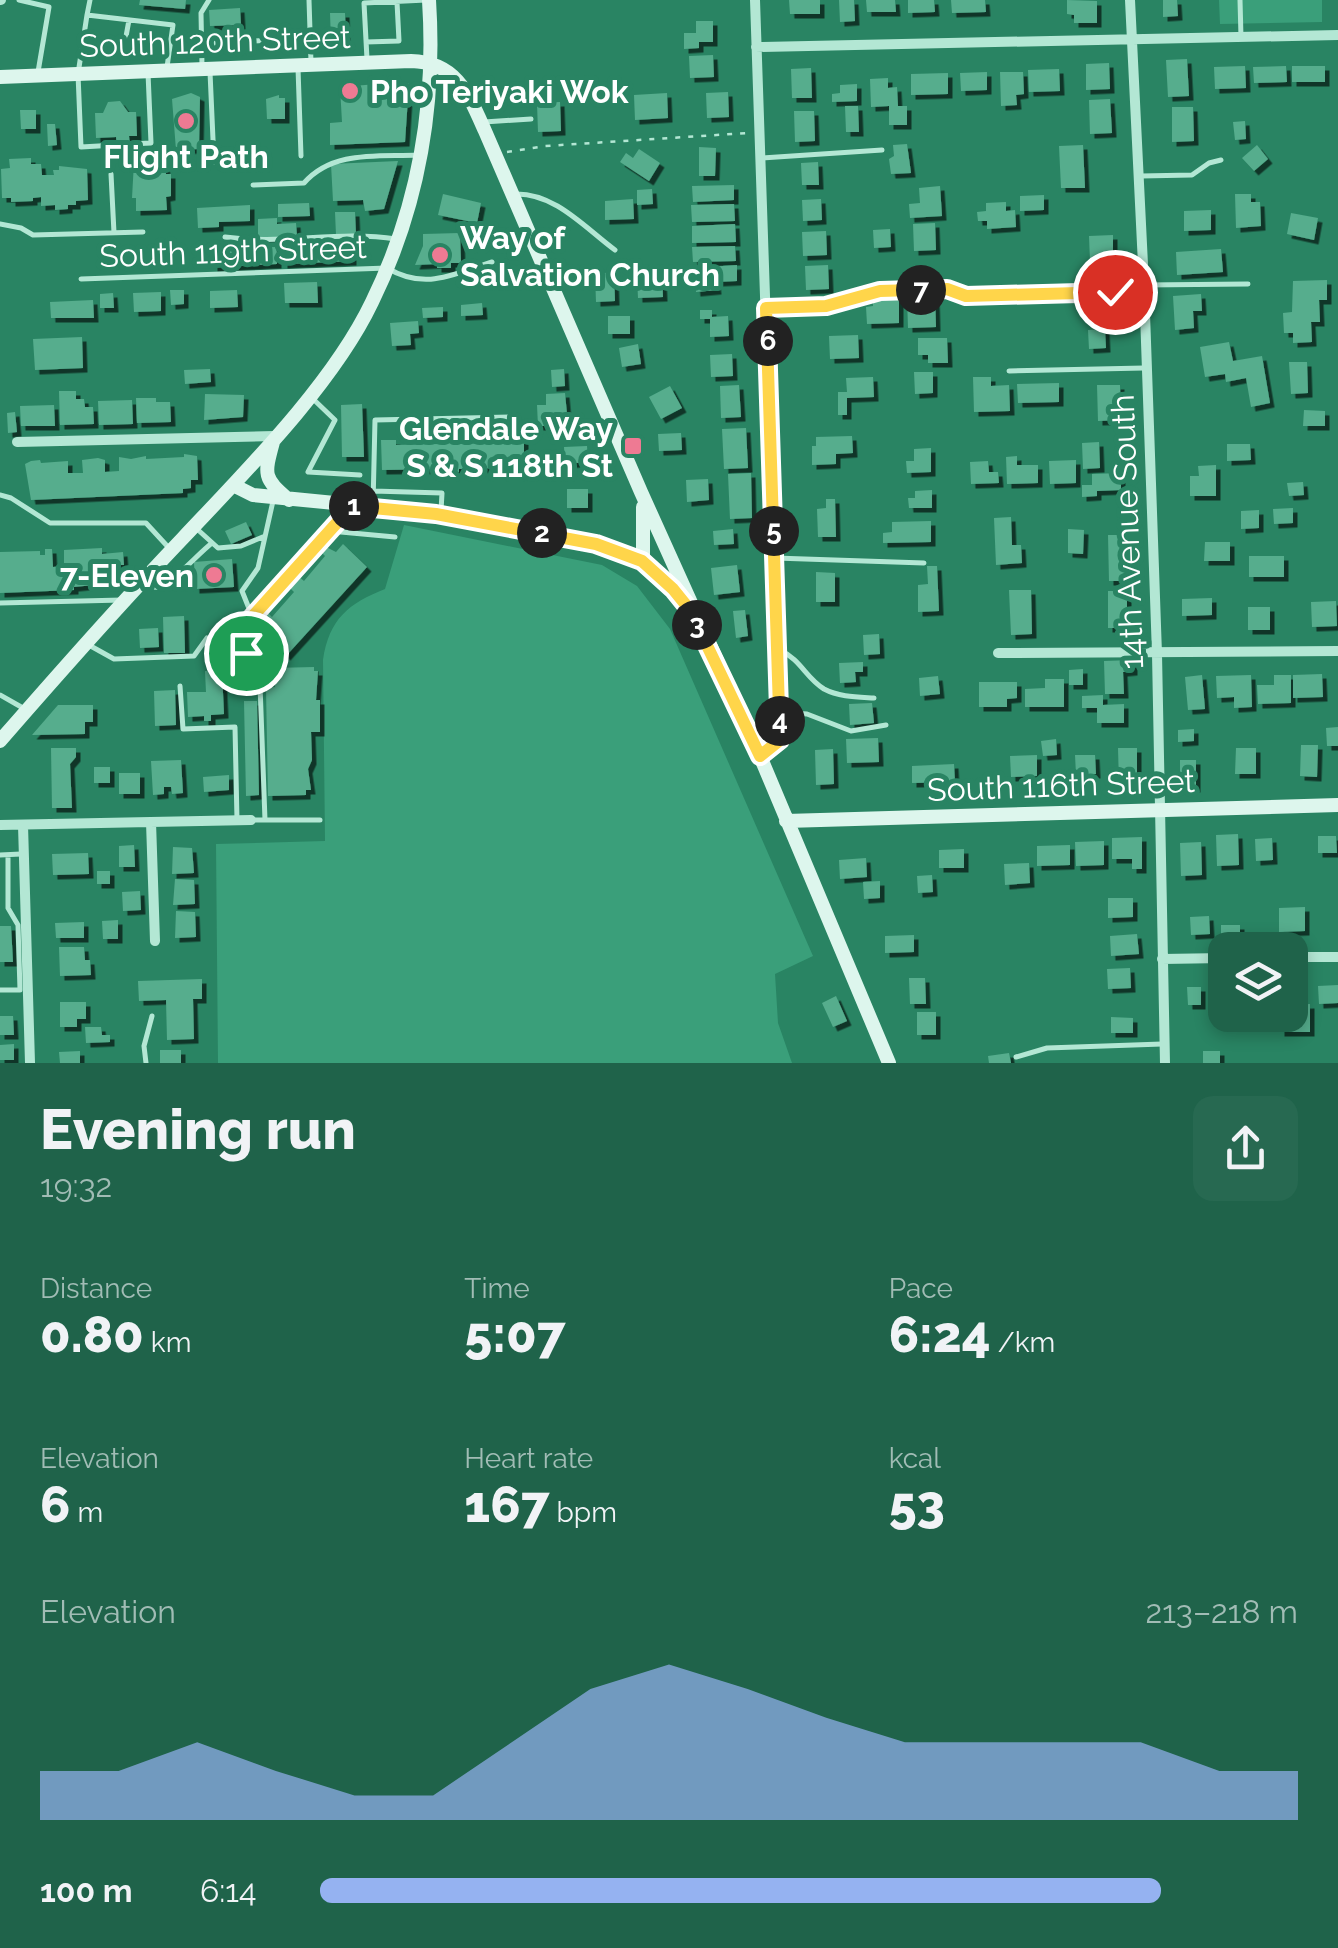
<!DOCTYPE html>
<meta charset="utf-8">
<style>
:root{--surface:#1f634a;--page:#276951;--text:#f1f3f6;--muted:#a1bcb5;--accent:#95b2f1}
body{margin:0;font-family:Raleway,sans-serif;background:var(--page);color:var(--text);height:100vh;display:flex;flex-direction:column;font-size:38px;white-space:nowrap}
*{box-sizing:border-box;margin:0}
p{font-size:32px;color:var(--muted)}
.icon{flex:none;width:55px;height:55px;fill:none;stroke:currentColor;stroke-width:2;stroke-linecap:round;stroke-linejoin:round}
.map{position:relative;height:1063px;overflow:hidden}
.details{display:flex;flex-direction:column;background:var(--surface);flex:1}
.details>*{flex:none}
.controls{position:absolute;left:1208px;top:932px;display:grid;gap:20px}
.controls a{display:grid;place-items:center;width:100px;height:100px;border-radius:20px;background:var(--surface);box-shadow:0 5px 15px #0003;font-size:50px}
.pin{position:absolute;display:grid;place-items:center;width:85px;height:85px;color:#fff;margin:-42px;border:5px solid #fff;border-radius:50%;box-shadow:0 2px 10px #0007}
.km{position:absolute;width:50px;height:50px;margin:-25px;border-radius:50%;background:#222;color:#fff;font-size:28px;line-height:50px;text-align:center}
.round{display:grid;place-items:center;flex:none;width:105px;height:105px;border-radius:20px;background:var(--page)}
.summary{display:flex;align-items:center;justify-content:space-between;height:170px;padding:0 40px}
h1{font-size:55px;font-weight:800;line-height:75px}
.metrics{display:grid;grid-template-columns:repeat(3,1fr);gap:15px;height:170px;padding:10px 40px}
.metrics div{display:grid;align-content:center}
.metrics b{font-size:50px;font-weight:800}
.metrics small{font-size:28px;font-weight:400}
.metrics p{font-size:28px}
.chart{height:280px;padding:20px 40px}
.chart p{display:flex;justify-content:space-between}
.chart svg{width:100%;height:180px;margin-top:10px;fill:var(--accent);opacity:.7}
ul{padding:0 40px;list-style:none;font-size:32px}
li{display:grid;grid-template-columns:160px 120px 1fr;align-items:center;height:75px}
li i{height:25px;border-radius:12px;background:var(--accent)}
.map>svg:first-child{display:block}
.green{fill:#3a9f7a}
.building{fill:#56ad8d;filter:url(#shadow)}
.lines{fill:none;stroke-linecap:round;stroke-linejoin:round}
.path{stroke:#b3e7d4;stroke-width:2.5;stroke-dasharray:5 8;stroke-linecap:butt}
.lane{stroke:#b3e7d4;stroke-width:5}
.street{stroke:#b3e7d4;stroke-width:10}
.secondary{stroke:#ddf6ed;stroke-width:14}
.route-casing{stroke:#fff;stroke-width:20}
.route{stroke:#ffd54a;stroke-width:12}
.poi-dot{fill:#ee7a93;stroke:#298463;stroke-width:4}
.labels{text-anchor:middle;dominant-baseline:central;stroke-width:10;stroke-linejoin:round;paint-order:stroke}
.street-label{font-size:32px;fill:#fff;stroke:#298463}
.poi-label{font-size:32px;font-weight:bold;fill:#fff;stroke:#298463;text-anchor:start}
</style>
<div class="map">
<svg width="1338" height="1063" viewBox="0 0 1338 1063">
<defs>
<filter id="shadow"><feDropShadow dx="4.5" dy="4.5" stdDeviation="0" flood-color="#0009"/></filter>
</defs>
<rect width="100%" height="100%" fill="#298463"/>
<path class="green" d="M1219 0H1322V22L1220 24Z
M404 525 602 565 637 586 670 629 813 956 775 974 778 1023 792 1063H218L216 844 325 841 323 660C329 619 349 603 385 589Z"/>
<path class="building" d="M140 0H186L185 9 139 5Z
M789 0H820V14H790Z
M839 0H854L855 21 840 22Z
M866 0H895L896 12H867Z
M908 0H934L935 12 908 13Z
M951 0H985L986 12 952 13Z
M1067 0 1097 1V23H1074V15L1067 14Z
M1163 0H1177L1178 16 1163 17Z
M240 8 241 25 210 26 209 10Z
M330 13H345L346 41H331Z
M696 21H713V42H699V48L684 49V33H696Z
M713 55 714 77 690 78 689 56Z
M1187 59 1189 96 1168 97 1166 60Z
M1109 63 1110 89 1086 90V64Z
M1245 66 1246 88 1215 89 1214 67Z
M1286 66 1287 82 1254 83 1253 67Z
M1292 66H1325V82H1292Z
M811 68 812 98H792L791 69Z
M1059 69 1060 91 1029 92 1028 70Z
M987 72V90L961 91 960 73Z
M1000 72H1023L1024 94 1016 95 1017 105 1001 106Z
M948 73V94L911 95V74Z
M888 78V88L897 87 898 106H907V125H889V106L871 107 870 79Z
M390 83H409L405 142 330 145V123L342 122 340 87Z
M857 84V101L832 102V94L840 93V85Z
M728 92 729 117 707 118 706 93Z
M191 93 200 97 199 149 176 150 172 99Z
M667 93 668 118 635 120 634 95Z
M279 95V98H285V119H267L266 99Z
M1110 99 1112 133 1090 134 1089 100Z
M120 101 128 112H136L137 136H129L130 147H117L116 137 96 138 95 113H103L108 102Z
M560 102 561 131 538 132 537 103Z
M845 106H858L859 132H846Z
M1172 107H1193L1194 141 1172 142Z
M20 110H36V129H21Z
M794 111H814L815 141 795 142Z
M1245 121 1246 139 1235 140 1233 122Z
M47 124H55L57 145 48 146Z
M907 144 911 173 891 174 889 159 894 156 893 145Z
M1083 145 1085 188H1061L1059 146Z
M1257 145 1268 159 1254 171 1242 158Z
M699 147 716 148 715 176H699Z
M639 149 660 163 649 181 620 162 626 153 633 158Z
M31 158V164H41L42 175H54L53 170H59V166L87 169 88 200 76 201V205H68V209L55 210V205L41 206V197L33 198V201L11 202V198H2L1 169 10 168 9 159Z
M165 161 166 174H171V196L166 197 167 210 136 211V198H132L134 162Z
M398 161 384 209 365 211 363 200 333 201 331 164Z
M818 162 819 185H802L801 163Z
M734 185V200L693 202 692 186Z
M940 186 942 216 910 218 909 204 920 203 919 188Z
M652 189 653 204 637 205V190Z
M443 194 481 203 477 223 438 215Z
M1235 194H1251V202H1260L1261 226 1236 228Z
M1044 195V210L1020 211V196Z
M633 199 634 219 605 220V201Z
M821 199 822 220 803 221 802 200Z
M1006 202V211L1015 210 1016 227 987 229V221H978L977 212 986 211V203Z
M309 203 310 216 278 217V204Z
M734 204 735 221 692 222 691 205Z
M250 205V221L219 222V227L198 228 197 208Z
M1211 210V230L1184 231V211Z
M335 212H355L356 235H336Z
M1291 213 1318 218 1314 240 1287 234Z
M277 218V224L296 223 297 236 258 238V219Z
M935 223 936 250 914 251 913 224Z
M735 224 736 242 692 243V226Z
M890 229 891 247 874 248 873 230Z
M826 231 827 255 803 256 802 232Z
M460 233 461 263H451V268H437V264L415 265 423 246V234Z
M1113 235V260L1090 261 1089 236Z
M352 244V261L283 264V257L277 258V264L213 267V250L276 247 277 254 283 253 282 247Z
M735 246 736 261 693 262 692 247Z
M1221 249 1223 272 1177 275 1176 252Z
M737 265V281L716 282 717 290 696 292 694 268Z
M828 265 829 289 806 290 805 266Z
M1098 267H1114L1115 284 1099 285Z
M614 272 615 301 596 302 595 274Z
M662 275 663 297 638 298 637 277Z
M1327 280V300H1319L1320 322H1311L1312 342 1293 343V333H1284L1283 313 1292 312 1293 281Z
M317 282 318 303H285L284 283Z
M170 290H184V304L171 305Z
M237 290 238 307 210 308V291Z
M161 292V311L134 312 133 293Z
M113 293 114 308H100V294Z
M1201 294 1202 311H1193L1194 328 1175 330 1173 296Z
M935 295 936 327 908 328 907 297Z
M899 297V323L867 324 866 307 873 306V298Z
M93 300 94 318H51L50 302Z
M482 303 483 315 461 316V305Z
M443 307V317L423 318 422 308Z
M700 310H712V317L728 316 729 336 710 337V319H700Z
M608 316H630V334H608Z
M418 321 419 333 410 334 411 345 392 346 390 323Z
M1105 329 1106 348 1089 349 1088 330Z
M858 335 859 358 830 359 829 336Z
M82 337 83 368 35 370 33 339Z
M918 338H947L948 363H928V355H918Z
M1229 342 1233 361 1262 356 1270 403 1251 407 1246 378 1226 382 1225 374 1205 377 1200 347Z
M638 344 641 364 622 367 619 348Z
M732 354 733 376 711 377 710 355Z
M1289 362H1307L1308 393 1291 394Z
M210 369 211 382 185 384 184 370Z
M564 369 565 386 552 387 551 370Z
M914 372H933V393L915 394Z
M873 377 874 397 847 398V415H838V392H847L846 378Z
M973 377H991V386L1009 385 1010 411 974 412Z
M1059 383V402L1018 403 1017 384Z
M739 385 741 417 721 418 720 386Z
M1097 385H1120L1121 420 1098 421Z
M670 386 682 408 661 419 649 397Z
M59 391H76V399H84L85 407H93L94 424 60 425Z
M565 393 567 414 547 415 548 426H538L537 405H546V394Z
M205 394 244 395 243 417 204 420Z
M136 398H156V402H170L171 422 137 423Z
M132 400 133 424 99 425 98 401Z
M362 404 364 457H342L341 405Z
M54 405 55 426H21L20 406Z
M1304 410 1325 411V426H1303Z
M15 412 17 432 8 433 7 413Z
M579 418V431L557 432 556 419Z
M746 428 748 468 724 469 722 429Z
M681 433 682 450 659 451 658 434Z
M438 435H451V444L510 443V438L524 439V467L459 469V472H446V469L382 470 381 440H396V445L438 444Z
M852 436 853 453 836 454V464L812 465V446H816V437Z
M1099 442 1100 468 1083 469 1082 443Z
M1227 444H1250L1251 460 1227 461Z
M587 446 588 462 565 464 564 447Z
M931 448V472L907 473 906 461H914V449Z
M184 454 197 456 198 480H191V488L183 489V493L31 500 25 464 31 461 40 460 41 463 68 461V473H83L82 460 98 458 105 460V472L119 471V457L131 459 146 456V459L184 457Z
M1017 456V465H1038V483L1007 484 1006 457Z
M1076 460V483L1050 484 1049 461Z
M988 461 989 472H998L999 483 971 484 970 462Z
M1216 465V496H1190V476H1199L1198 466Z
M751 473 752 518 730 519 728 474Z
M1121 473V490L1097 491V496L1082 497V485H1092V474Z
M708 479 709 500 687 502 686 480Z
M1303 482 1304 495 1289 496 1287 483Z
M567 489H588V508H567Z
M932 490V508H909L908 498H915V491Z
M826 499H835L836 537H818L817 509 826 508Z
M1293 508V523L1274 524 1273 509Z
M1259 510V528L1241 529V511Z
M1011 517 1012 545H1021L1022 563 996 565 994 518Z
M931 521V542L883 543V533L892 532V522Z
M246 522 252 535 231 544 225 531Z
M733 529 734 544 714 545 713 531Z
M1068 529 1084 530 1083 554 1068 553Z
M1108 535H1129V581H1109Z
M1205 542H1230V561H1204Z
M343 544 367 567 286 656 262 633 269 626 262 618 267 612 272 617 294 592 289 587 299 577 304 581 325 556 321 552 326 547 336 552Z
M102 548V554L123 552 124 565H112V570L102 571 103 584 74 587V590L0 593V552L40 551V555H45V549H52L53 567 64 566V550Z
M1249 556H1284V577H1249Z
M232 559 234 587 195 589 194 562Z
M737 565 740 592 714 595 711 568Z
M927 566H937L939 611 918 612V585L928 584Z
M816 572 835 573V602H816Z
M1009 590H1031L1032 634 1011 635Z
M1108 591H1127V628H1108Z
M1212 598V615L1182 616V599Z
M1336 601 1337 626 1312 627 1311 602Z
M1248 607H1270V630H1248Z
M745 610 748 636 736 638 733 611Z
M184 616 185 653H164L163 617Z
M158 628 159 647 140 648 139 629Z
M879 634 880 654 864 655 863 635Z
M1133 660V671L1123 672 1124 694H1105L1104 661Z
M863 662V672H855L856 682 840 683 839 663Z
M314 667V671H318L316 700H320V732H311L312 760 308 769 311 790H306V795L268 796 266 688 275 687 274 668Z
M1083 669V685H1069V670Z
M205 671H222L224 714 211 715V721H204V716L188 717 187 692H206Z
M1322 674 1323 697 1293 698V675Z
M1202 675 1205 709 1188 710 1185 677Z
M1251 675 1252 707 1234 708V697L1217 698 1216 676Z
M1274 675H1291V703L1258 704 1257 685H1274Z
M938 676 940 694 920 696 919 678Z
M1045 679H1064V707H1025V689L1045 688Z
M979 682H1017V698L1007 699V707H979Z
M175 690 176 725 155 726 154 691Z
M1103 695V705L1124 704V723H1097V708H1082V696Z
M244 701H257L259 795 246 796Z
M872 703 874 723 850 725 849 704Z
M58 705H93V722H85V734L32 735Z
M1338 727V746H1327L1326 728Z
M1194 729V741L1178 742V730Z
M878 738 879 762 847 763 846 739Z
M1056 739 1057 755 1043 756 1041 741Z
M1301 745H1318L1317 777 1300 776Z
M51 748H76V757L70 764 72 808H52Z
M1118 748H1137V782L1119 783Z
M1236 748H1256V774H1235Z
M833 749 834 784 816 785 815 750Z
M1037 755V776L1011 777 1010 756Z
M1075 755H1095L1096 774H1076Z
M181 760 183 793 172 794 171 787H164V794L153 795 151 761Z
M1180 760H1196V788H1180Z
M954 764 955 782 912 783V766Z
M94 767H110V783H94Z
M119 773H140V794H119Z
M229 775V790L204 792 203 777Z
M1238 834 1239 865 1217 866 1216 835Z
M1318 836H1336L1337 853H1318Z
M1142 837V869H1132V859H1112V838Z
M1272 838 1273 860 1256 861 1255 839Z
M1104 841V865L1076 866 1075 842Z
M1201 842 1202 875 1181 876 1180 843Z
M134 845 135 867H119V846Z
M1070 845V865L1037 866V846Z
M173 847 192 848 194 873 172 874Z
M964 849V868H939V850Z
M88 853 89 874 53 875 52 854Z
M866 858 867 877 840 879 839 860Z
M1029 863 1030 883 1005 885 1004 864Z
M97 871H110V884H97Z
M932 875 933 892 918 893 917 876Z
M175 879 194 880 195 904 173 905Z
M880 881V898L864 899 863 882Z
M140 891 141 910 123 911 122 892Z
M1108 898H1133V917L1108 918Z
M1305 907V931L1279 932V908Z
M176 911 195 912 196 937 175 938Z
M1209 916 1210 934 1191 935 1190 917Z
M118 920V939H103L102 921Z
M84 922V938H56L55 923Z
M1221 925H1240V939H1221Z
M0 926H11L13 962H0Z
M1137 934 1139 954 1111 956 1110 936Z
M914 935V952L885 953V936Z
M59 947H84L85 960H90L91 975 60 976Z
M1130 968 1131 988 1108 989 1107 969Z
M909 978H925L926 1004H910Z
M202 979V999H193L194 1039 167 1040 166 1000 139 1001 138 981Z
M1219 984H1225V1012H1219Z
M1338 985V1003L1319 1004 1318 986Z
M1187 987H1201V1005H1188Z
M836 996 847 1021 833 1027 822 1003Z
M60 1002H86V1019H77V1027H60Z
M1310 1004V1032H1280V1015H1290V1005Z
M917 1012H936V1035H917Z
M0 1016H13L14 1035H0Z
M1111 1017 1133 1018V1033H1111Z
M85 1027H101L102 1035H110V1042L86 1043Z
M14 1044V1060H0V1045Z
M160 1050H181V1063H160Z
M80 1051V1063H60L59 1052Z
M1203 1051H1220V1063H1203Z
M1009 1053 1011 1063H989L988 1056Z"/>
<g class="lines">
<path class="path" d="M507 152 545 146 748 133"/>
<path class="lane" d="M19 0 49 7 38 72
M309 0 311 62
M1240 0 1241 37
M87 15 90 0
M366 42 399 41 397 2
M201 44 310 38
M123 53 129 20
M367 59 364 3 426 0
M202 66 201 13 209 0
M298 68 301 156
M210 72 214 162
M484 122 531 119
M130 144 151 143 148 73
M116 145 81 147 78 74 87 15 173 25 167 67
M761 158 882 150
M111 174 114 233
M1141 176 1192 175 1209 163 1221 160
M253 185 304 183C333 150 378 157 418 155
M515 194C555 193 584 227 615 250
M0 224 21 228 33 235 143 232
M225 237C282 245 339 230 396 239
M81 279 387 268C426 291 453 274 492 262
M1144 285 1248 284
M767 308 842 304 866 293 881 291 947 289 966 296 1144 293
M1009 371 1144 368
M311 397 335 420 308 472 360 475
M373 491 442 493 441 511
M0 495 11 498 50 523H146L169 548
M373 505 375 420 515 417
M197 529 218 548 241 546 265 536
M330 531 395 537
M775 558 924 563
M143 585C148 586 154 588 160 587 170 585 200 552 212 543
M0 603 122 600
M252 616 242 591 258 568 273 501
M87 644 114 659 194 656 207 638
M780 650C801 660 806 678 824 689 839 697 858 697 874 698
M246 653 245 625 351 507
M260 685 265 820
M180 686 183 729 235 727 237 820
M0 695 23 708
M779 712 807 714 851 731 886 725
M251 820H320
M0 855 21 854
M0 990H20L18 925 8 908V855
M1016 1057 1047 1048 1162 1044
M146 1063 144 1046 152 1016"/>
<path class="street" d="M0 0H1
M755 0 780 740 760 756
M1130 0 1144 285 1157 654 1165 1063
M756 47 1338 35
M17 442 274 436
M998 653 1338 651
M151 822 155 941
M0 825 251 820
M23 825 30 1063
M1290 957H1338
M1162 959 1225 958"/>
<path class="secondary" d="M0 77 411 61C456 62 468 93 485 131L641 492 760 756 889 1063
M273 442C264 475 263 478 289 500
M233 485 253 495 436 513 611 547 653 569 684 603
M643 561V507
M0 741C60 672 120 604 183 538 246 471 333 384 372 302 419 206 436 106 429 0
M786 821 1338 805"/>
</g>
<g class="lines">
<defs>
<path id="route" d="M246 653 245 625 352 506 436 514 596 544 642 561 673 589 690 610 760 756 780 740 766 308 826 306 880 291 947 289 966 296 1115 292"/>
</defs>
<use href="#route" class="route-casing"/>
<use href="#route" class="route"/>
</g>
<g class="poi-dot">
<circle cx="350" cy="91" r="10"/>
<circle cx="186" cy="121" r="10"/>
<circle cx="440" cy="255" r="10"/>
<rect x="623" y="436" width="20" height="20" rx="5"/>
<circle cx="214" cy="575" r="10"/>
</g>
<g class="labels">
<g class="street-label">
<text transform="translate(215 41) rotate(-2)">South 120th Street</text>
<text transform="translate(233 251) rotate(-2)">South 119th Street</text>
<text transform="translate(1127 532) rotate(-92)">14th Avenue South</text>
<text transform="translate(1061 785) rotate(-2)">South 116th Street</text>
</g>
<g class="poi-label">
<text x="370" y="91">Pho Teriyaki Wok</text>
<text x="186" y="156" text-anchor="middle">Flight Path</text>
<text x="460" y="237">Way of<tspan x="460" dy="37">Salvation Church</tspan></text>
<text x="613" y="428" text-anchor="end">Glendale Way<tspan x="613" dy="37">S &amp; S 118th St</tspan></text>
<text x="194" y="575" text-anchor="end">7-Eleven</text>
</g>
</g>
</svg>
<div class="controls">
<a><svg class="icon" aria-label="layers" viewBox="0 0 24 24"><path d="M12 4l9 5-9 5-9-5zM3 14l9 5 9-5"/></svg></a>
</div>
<div class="pin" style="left:246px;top:653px;background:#1e9e55"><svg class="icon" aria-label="arrive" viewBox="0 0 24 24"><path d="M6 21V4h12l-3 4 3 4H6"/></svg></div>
<div class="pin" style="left:1115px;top:292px;background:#d93025"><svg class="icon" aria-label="check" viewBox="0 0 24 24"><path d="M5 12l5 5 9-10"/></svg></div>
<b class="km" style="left:354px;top:506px">1</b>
<b class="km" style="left:542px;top:533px">2</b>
<b class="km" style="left:697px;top:625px">3</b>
<b class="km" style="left:780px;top:721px">4</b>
<b class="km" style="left:774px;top:531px">5</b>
<b class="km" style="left:768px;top:341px">6</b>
<b class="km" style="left:921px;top:290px">7</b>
</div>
<section class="details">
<div class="summary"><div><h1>Evening run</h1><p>19:32</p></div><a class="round"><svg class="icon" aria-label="share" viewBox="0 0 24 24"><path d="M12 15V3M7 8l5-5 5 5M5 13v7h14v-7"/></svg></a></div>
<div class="metrics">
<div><p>Distance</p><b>0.80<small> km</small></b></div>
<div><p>Time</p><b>5:07</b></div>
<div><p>Pace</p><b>6:24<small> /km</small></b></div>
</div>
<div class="metrics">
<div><p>Elevation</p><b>6<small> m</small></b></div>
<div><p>Heart rate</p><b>167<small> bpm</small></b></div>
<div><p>kcal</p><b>53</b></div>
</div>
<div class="chart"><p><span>Elevation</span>213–218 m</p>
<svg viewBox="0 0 160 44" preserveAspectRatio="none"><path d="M0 44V32L10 32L20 25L30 32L40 38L50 38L60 25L70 12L80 6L90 12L100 19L110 25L120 25L130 25L140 25L150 32L160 32V44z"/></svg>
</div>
<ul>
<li><b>100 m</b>6:14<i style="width:86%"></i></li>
</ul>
</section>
